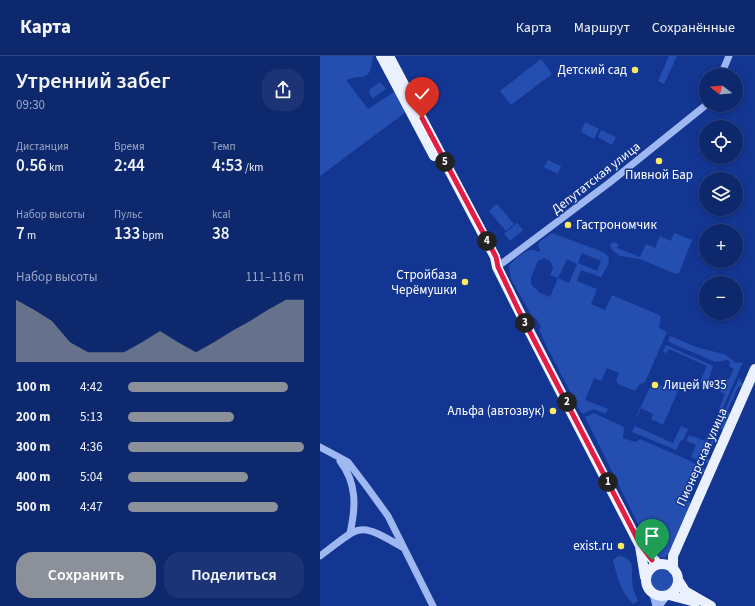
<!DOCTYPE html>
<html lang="ru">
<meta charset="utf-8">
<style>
:root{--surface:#0e286e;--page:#1c3476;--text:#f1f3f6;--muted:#9ba6c2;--line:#2e4481;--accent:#8c9099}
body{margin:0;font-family:"Source Sans 3",sans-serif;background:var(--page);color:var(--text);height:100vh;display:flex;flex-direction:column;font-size:15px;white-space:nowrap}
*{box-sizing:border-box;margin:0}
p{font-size:13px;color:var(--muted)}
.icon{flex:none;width:22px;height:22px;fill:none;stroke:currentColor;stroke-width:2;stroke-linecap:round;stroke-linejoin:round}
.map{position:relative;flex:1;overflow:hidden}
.drawer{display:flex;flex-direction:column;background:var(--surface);width:320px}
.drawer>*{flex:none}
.needle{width:26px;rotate:286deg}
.buttons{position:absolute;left:379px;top:12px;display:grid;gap:8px}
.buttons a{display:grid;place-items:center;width:44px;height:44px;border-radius:50%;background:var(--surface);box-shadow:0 2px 6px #0003,0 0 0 1px var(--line);font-size:20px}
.pin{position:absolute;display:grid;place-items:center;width:34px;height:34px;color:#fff;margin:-41px -17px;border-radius:50% 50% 50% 0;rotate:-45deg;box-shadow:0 0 4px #0007}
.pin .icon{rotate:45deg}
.km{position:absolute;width:20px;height:20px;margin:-10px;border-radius:50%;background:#222;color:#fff;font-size:11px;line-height:20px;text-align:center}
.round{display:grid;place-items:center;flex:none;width:42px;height:42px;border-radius:16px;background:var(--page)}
.overview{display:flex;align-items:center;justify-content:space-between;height:68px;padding:0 16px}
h1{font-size:22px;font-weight:600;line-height:30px}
.metrics{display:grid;grid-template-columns:repeat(3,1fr);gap:6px;height:68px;padding:4px 16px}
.metrics div{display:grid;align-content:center}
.metrics b{font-size:17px;font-weight:600}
.metrics small{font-size:11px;font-weight:400}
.metrics p{font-size:11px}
.chart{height:112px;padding:8px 16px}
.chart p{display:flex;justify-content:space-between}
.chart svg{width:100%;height:72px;margin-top:4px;fill:var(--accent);opacity:.7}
.button{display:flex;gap:8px;margin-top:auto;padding:8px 16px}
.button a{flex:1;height:46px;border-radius:16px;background:var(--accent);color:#fff;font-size:16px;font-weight:600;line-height:46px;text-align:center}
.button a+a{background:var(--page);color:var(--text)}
ul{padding:0 16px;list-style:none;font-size:13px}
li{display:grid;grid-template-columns:64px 48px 1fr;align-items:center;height:30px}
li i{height:10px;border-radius:5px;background:var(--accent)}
header{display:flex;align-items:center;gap:24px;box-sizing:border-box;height:56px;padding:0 20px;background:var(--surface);border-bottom:1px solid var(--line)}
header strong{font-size:19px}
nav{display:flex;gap:22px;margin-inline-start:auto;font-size:14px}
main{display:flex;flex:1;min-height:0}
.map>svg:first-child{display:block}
.green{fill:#254eb1;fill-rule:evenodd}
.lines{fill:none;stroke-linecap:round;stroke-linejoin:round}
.minor{stroke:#a0b8f2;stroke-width:7}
.major{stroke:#ebf0ff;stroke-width:10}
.route-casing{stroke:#fff;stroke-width:8}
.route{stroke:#e11d48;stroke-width:5}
.poi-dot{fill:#ffeb61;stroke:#133692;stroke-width:1.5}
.labels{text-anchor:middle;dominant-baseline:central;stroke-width:3;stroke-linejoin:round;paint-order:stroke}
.poi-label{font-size:13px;fill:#fff;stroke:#133692;text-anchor:end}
.street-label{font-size:13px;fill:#fff;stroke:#133692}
</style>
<header>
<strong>Карта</strong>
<nav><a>Карта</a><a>Маршрут</a><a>Сохранённые</a></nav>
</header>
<main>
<section class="drawer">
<div class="overview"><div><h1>Утренний забег</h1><p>09:30</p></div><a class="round"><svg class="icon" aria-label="share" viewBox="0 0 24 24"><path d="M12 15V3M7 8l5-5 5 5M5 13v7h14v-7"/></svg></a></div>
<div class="metrics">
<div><p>Дистанция</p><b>0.56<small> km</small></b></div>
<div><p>Время</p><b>2:44</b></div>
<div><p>Темп</p><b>4:53<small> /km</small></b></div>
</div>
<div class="metrics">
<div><p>Набор высоты</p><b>7<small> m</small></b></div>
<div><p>Пульс</p><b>133<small> bpm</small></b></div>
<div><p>kcal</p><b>38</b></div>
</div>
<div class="chart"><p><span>Набор высоты</span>111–116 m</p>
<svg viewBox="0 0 160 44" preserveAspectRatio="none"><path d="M0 44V6L10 12L20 19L30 32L40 38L50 38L60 38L70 32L80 25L90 32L100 38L110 32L120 25L130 19L140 12L150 6L160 6V44z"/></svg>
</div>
<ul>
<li><b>100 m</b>4:42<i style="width:91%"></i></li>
<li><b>200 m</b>5:13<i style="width:60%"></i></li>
<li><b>300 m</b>4:36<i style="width:100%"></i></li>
<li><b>400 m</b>5:04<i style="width:68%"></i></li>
<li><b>500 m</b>4:47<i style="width:85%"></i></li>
</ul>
<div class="button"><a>Сохранить</a><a>Поделиться</a></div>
</section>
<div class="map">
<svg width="435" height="550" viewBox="0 0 435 550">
<rect width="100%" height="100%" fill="#133692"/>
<path class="green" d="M0 0H53C50 28 44 17 26 24L48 53 74 36 77 37 86 56 0 120Z
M349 0H357L344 28 338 25Z
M221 3 232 18 191 49 180 35Z
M60 26 66 33 53 42 50 39 49 34Z
M265 66 279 73 274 83 261 76Z
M281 74 296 81 292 89 278 81Z
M228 104 241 110 238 118 224 111Z
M177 148 194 168 186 175 169 155Z
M197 167 203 174 190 185 184 178Z
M232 177 283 196 289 201 288 209 281 221 261 214 257 225 277 233 271 248 285 254 292 239 341 260 339 272 347 276 325 326 320 328 315 335 298 328 296 325 299 317 287 312 281 325 274 322 265 344 288 353 286 358 273 353 263 358 260 355 224 285 219 273 221 271 216 262H213L191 223 189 210C195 203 209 189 218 196L221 195 218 190 219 186ZM262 197 281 205 277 215 258 207ZM224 202 230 205 233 212 230 219 238 222 247 203 257 208 249 227 238 222 230 241 220 237 211 228V221L218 205Z
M354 177 372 184 359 217 356 218 320 203 300 200 292 194 290 189 294 186 299 188 297 192 320 201 326 188 335 192 340 180 351 185Z
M350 280 379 292 404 298 416 307 423 306 401 356 398 355 405 338 400 336 406 323H409L414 313 409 310 410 306 408 304 395 306 351 287 348 285Z
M346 289 393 310 387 329 380 326 387 310 349 293 346 297 343 296Z
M419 322 424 330 418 331 407 356 412 358 404 374 400 373 386 402 391 405 387 407 382 406Z
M394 324 401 327 397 335 393 333 392 328Z
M332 327 358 335 343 369 331 363 333 358 321 352 317 361H316Z
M274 357 304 371 303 382 315 386 320 383 366 403 385 413V417L380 415 368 445 372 448 351 496 344 502 337 501 331 494 265 361Z
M392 369 395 370 379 405 371 401 376 389 366 385 369 379 385 385Z
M315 370 353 387 361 370 368 373 363 385 361 384 356 394 312 376Z
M298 500C315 502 312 511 312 523 312 531 315 538 318 545L313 548C301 536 297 521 293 504Z
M329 525a12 12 0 1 1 24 0a12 12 0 1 1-24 0Z"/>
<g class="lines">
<path class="minor" d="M401 19 409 0
M177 211 289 127 386 49
M0 391 28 406 47 431 68 460 113 550
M20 405C37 427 36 451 30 477
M0 500C41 470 36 464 82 491
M333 538 336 550
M339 550 347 540"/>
<path class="major" d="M61 0 114 100
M69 0 175 201 177 211 199 255 319 488 338 508
M320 490 325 521
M326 524a16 16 0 1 1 32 0a16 16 0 1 1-32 0Z
M353 513V500L435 313
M358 524 365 535 391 550
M349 539 376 546"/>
</g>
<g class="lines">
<defs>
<path id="route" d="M102 62 176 201 178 211 199 255 320 488 332 504"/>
</defs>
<use href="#route" class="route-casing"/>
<use href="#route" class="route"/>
</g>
<g class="poi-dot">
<circle cx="315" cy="14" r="4"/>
<circle cx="339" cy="105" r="4"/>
<circle cx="248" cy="169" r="4"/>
<circle cx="145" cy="226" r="4"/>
<circle cx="335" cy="329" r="4"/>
<circle cx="233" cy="355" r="4"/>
<circle cx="301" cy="490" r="4"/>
</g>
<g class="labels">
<g class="poi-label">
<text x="307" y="14">Детский сад</text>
<text x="339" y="119" text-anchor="middle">Пивной Бар</text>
<text x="256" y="169" text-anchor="start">Гастрономчик</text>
<text x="137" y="219">Стройбаза<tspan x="137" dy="15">Черёмушки</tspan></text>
<text x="343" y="329" text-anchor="start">Лицей №35</text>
<text x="225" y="355">Альфа (автозвук)</text>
<text x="293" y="490">exist.ru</text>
</g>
<g class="street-label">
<text transform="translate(276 122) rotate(-38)">Депутатская улица</text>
<text transform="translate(382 401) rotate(-66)">Пионерская улица</text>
</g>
</g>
</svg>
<div class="buttons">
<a><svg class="needle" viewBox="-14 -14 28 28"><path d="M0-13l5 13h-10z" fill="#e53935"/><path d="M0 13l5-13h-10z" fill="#9ba6c2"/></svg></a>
<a><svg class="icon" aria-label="locate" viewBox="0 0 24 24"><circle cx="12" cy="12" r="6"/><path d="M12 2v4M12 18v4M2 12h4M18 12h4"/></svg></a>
<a><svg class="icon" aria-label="layers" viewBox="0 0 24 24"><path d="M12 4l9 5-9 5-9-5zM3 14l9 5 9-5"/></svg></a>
<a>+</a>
<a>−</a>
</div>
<div class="pin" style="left:332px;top:504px;background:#1e9e55"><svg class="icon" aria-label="arrive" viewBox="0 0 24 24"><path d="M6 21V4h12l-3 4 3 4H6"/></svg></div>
<div class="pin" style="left:102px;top:62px;background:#d93025"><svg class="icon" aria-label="check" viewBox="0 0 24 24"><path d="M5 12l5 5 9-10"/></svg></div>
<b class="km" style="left:288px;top:426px">1</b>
<b class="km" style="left:247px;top:346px">2</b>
<b class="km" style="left:205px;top:267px">3</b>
<b class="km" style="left:167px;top:185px">4</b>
<b class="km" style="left:125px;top:106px">5</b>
</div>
</main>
